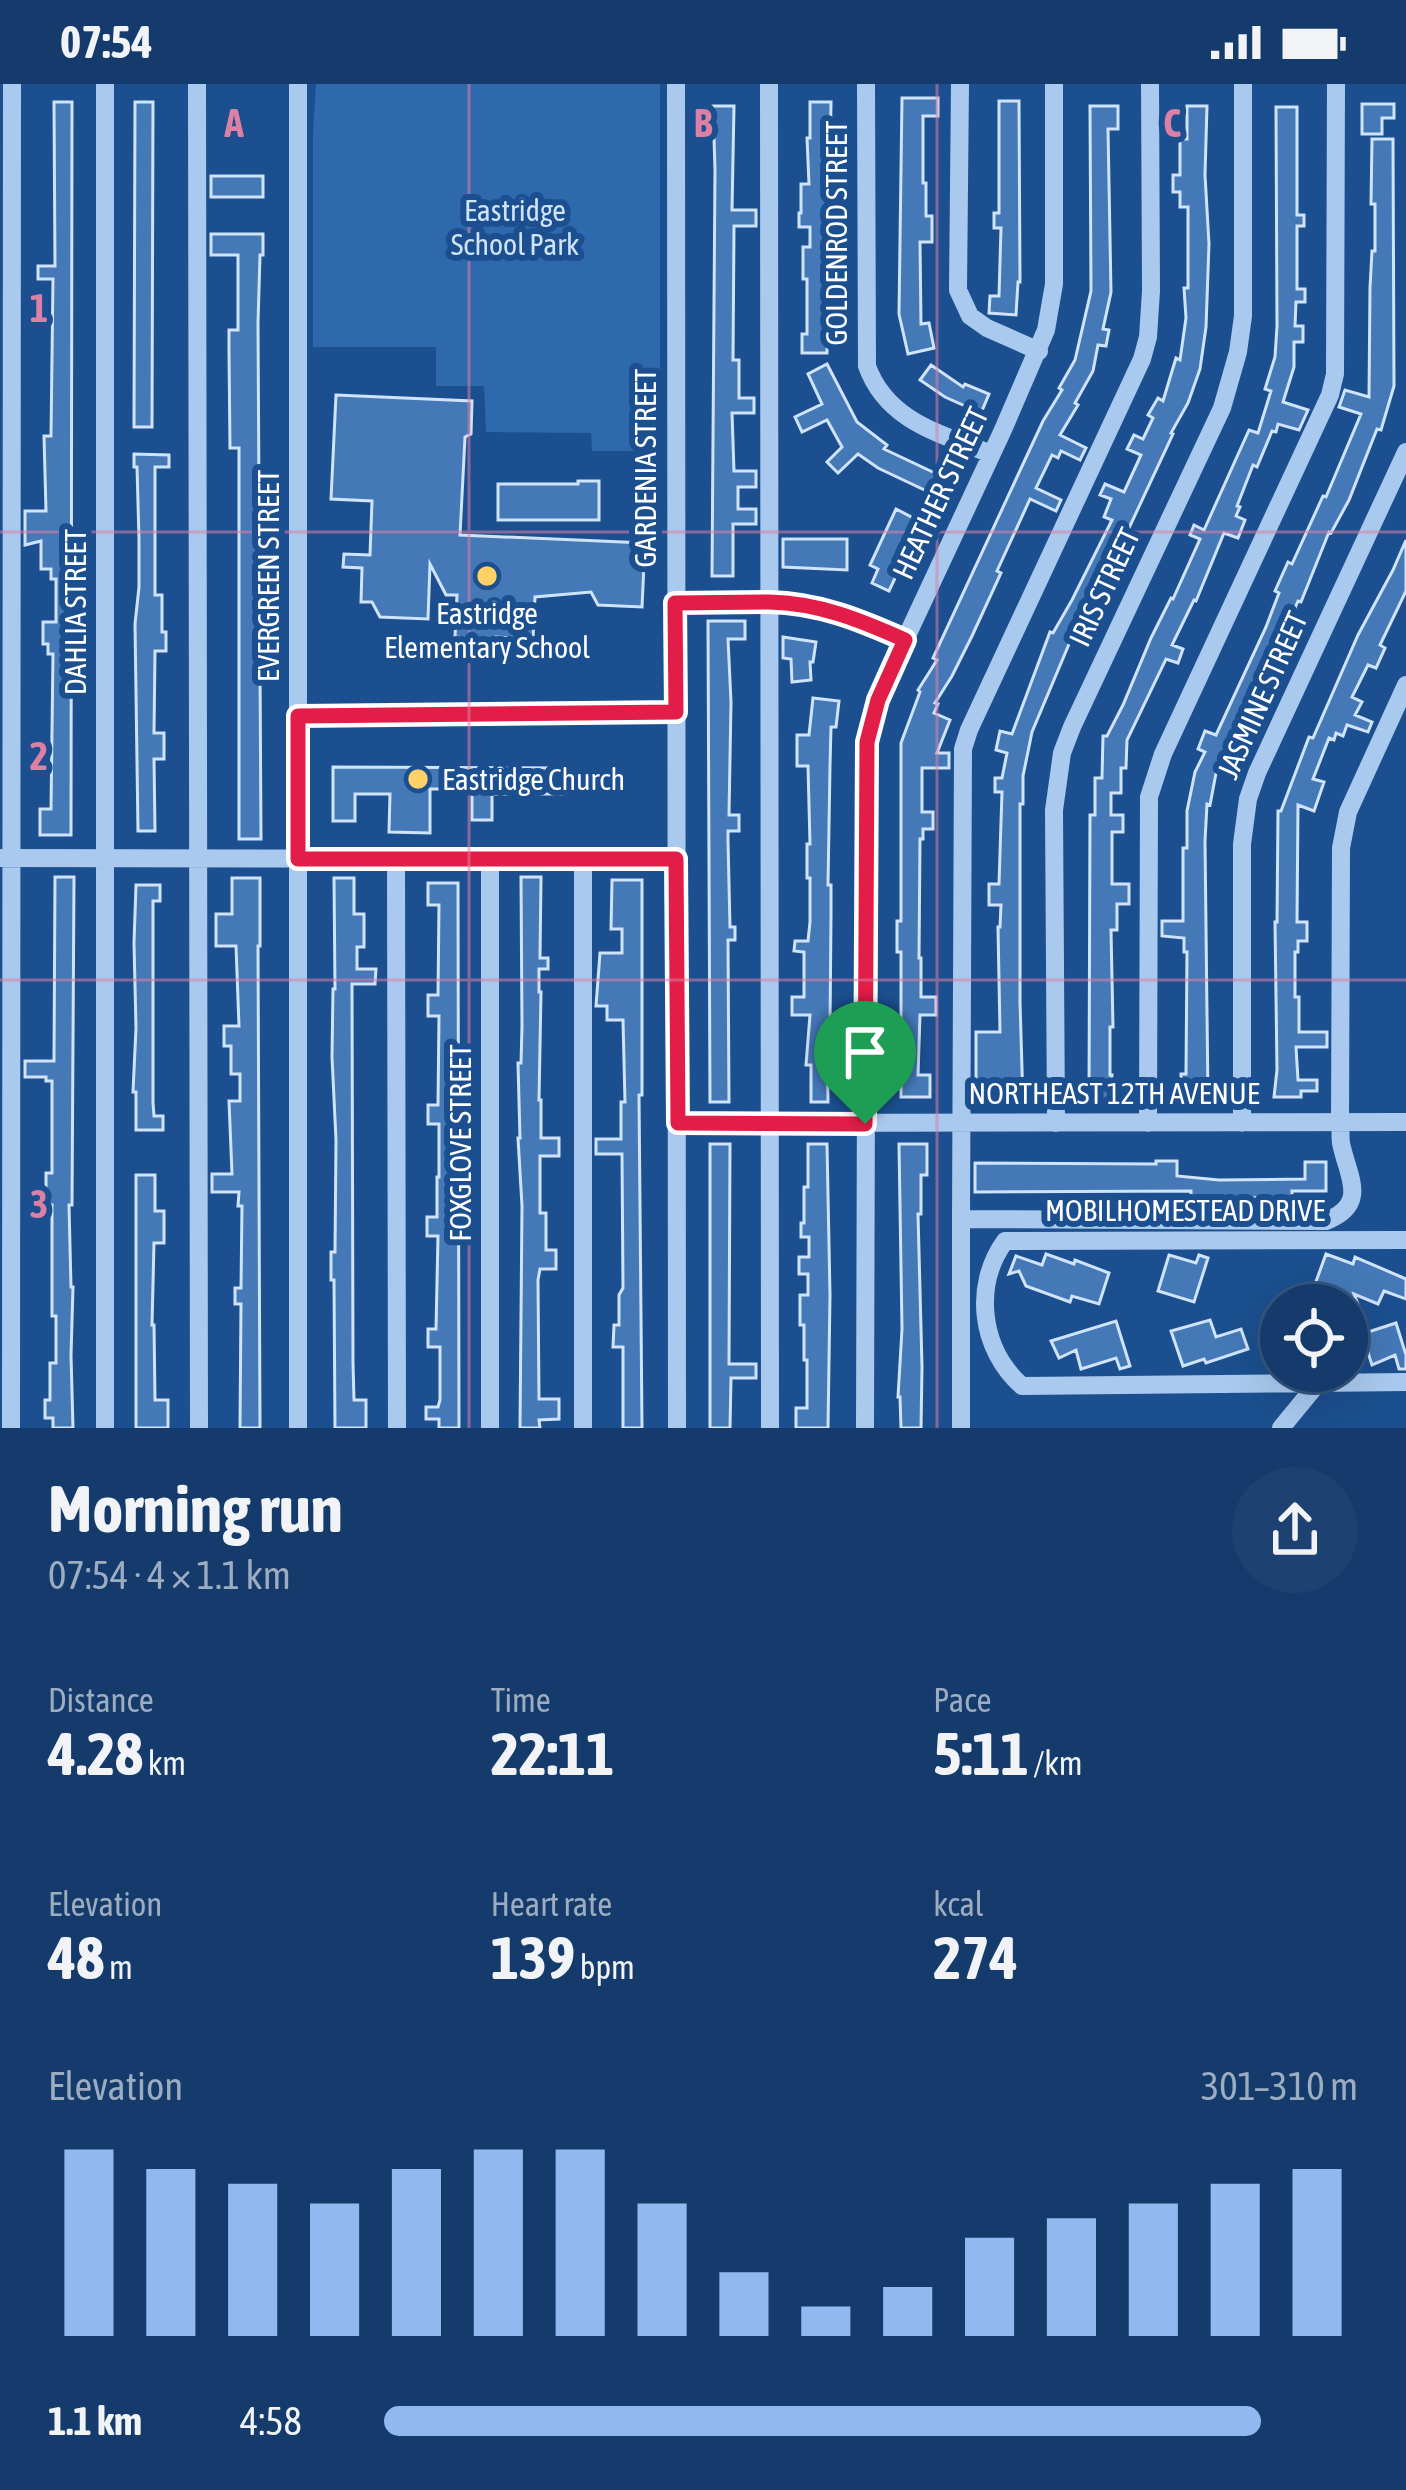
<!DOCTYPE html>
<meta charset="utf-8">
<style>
:root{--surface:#143b6b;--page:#1d4271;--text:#f1f3f6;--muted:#9dadc1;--line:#33557e;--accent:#90b9f0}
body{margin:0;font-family:"Asap Condensed",sans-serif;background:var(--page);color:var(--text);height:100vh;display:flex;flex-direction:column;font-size:45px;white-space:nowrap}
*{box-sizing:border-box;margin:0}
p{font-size:39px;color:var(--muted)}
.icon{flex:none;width:66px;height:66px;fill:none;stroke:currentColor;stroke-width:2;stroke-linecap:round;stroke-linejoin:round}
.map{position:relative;height:1344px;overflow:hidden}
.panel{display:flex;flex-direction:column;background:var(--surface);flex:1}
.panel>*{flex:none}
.buttons{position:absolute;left:1260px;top:1200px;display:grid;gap:24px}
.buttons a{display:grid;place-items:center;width:108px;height:108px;border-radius:50%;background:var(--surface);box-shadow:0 12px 48px #0002,0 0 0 3px var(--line);font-size:60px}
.pin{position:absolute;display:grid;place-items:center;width:102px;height:102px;color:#fff;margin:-123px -51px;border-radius:50% 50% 50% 0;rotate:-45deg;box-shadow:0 0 12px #0007}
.pin .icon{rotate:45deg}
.round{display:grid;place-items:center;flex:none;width:126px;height:126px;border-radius:63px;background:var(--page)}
.headline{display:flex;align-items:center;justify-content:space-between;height:204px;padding:0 48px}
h1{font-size:66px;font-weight:700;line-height:90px}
.figures{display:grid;grid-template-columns:repeat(3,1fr);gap:18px;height:204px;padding:12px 48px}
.figures div{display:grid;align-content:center}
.figures b{font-size:60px;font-weight:700}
.figures small{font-size:33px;font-weight:400}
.figures p{font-size:33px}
.chart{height:336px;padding:24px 48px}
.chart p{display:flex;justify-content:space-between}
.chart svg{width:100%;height:216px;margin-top:12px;stroke:var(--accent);stroke-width:6}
ul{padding:0 48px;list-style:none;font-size:39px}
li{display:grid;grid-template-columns:192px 144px 1fr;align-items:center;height:90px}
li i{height:30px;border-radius:15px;background:var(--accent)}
.status{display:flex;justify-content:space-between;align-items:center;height:84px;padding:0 60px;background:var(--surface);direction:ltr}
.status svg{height:33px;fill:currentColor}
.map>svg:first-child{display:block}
.green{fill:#2e69ad}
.building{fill:#4478b7;stroke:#cfe3fa;stroke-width:3}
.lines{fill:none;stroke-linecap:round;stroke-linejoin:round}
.minor{stroke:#a9c9ee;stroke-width:18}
.route-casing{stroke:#fff;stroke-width:24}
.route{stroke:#e11d48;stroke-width:15}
.grid{fill:none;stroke:#dd80a5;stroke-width:3;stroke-opacity:0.55}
.poi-dot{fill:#ffd166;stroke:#1b4f8f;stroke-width:4.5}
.labels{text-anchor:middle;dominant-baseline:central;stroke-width:12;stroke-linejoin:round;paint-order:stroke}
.park-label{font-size:30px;fill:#cfe3fa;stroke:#1b4f8f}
.street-label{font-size:30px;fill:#fff;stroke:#1b4f8f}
.poi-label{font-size:30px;fill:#fff;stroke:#1b4f8f}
.grid-label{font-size:39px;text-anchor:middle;font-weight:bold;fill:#dd80a5;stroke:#1b4f8f;stroke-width:12;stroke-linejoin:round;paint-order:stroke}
</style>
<div class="status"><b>07:54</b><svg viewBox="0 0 49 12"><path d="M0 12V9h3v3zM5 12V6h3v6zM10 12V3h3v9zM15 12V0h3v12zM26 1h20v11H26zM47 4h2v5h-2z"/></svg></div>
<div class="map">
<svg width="1406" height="1344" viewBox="0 0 1406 1344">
<rect width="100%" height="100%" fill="#1b4f8f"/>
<path class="green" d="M316 0H660V367H592L591 349 486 348 484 302H436V263H313V48Z"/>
<path class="building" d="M902 14H938V32H923V99H926V132H932V158H920L921 240 929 239 934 264 908 270 899 230Z
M999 17H1019L1020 198H1018L1016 231 989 229 990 212H999L1001 144H994V129H999Z
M54 18H72L71 751H40V725H51L53 570H48V560H43V538H56V495H51V485H41V457L25 461V427H46L44 352H51L53 195H38V182H55Z
M135 18H153L152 343H134Z
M810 18H831L827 269H802V250H807V195H803V163H810V143H799V129H801V100H809L807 54H810Z
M1362 20H1394V34H1382V50H1362Z
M713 22H734L732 126H756V142H734L733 276H739V314H754V329H732L734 387H756V403H738V425H756V440H733V492H712L715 86Z
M1090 22H1118V45H1108L1111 208 1103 245 1109 246 1106 262 1098 261 1093 287 1075 319 1078 321 1060 351 1086 364 1080 376 1061 367 1058 374 1052 371 1036 404 1061 416 1056 427 1030 415 997 487 1001 489 972 552 952 592 935 619 938 620 934 629 950 636 937 669H949V684H922V728H933V745H923V755H920L919 874H921V913H936V931H920L918 991H930V1013H901V868H897V837H901V659L920 608 918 606 937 576 933 574 1043 337 1062 306 1059 304 1075 276 1091 207Z
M1187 22H1207L1205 91 1209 160 1206 243 1200 285 1188 319 1171 349 1173 350 1129 444 1075 546 1032 648 1023 692V720H1020V918L1023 1019H1003V1009H976V948H1000L998 843H1000L1001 821H989V800H999L1002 708H995V694H1002L1007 669 996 666 1000 647 1012 650 1050 548 1053 549 1072 516 1112 436 1104 433 1111 415 1100 411 1105 400 1124 408 1141 371 1127 365 1134 351 1143 355 1153 334 1148 331 1158 314 1163 317 1176 274 1180 276 1186 234 1184 204H1188V123H1180V108H1173V91H1180V55H1187Z
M1276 23H1297V131H1304V142H1297V205H1305V218H1296L1295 242H1303V258H1294V283L1283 318 1308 326 1299 346 1278 340 1276 348 1272 347 1257 383 1253 381 1237 422 1240 423 1236 432 1245 436 1238 454 1224 449 1196 517 1194 516 1172 561 1183 565 1178 579 1166 575 1127 656 1126 684H1121V709H1111V731H1123V748H1112V800H1129V820H1117V846H1111L1113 943H1110V991H1112V998H1135V1019L1089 1018 1090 731H1095V694H1102L1103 652H1107L1123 621 1151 554 1171 514 1173 515 1200 455 1190 451 1194 441 1204 446 1249 346 1258 349 1271 307 1265 305 1275 273 1277 242Z
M1372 55H1393L1394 302 1381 346 1377 345 1349 416 1331 449 1329 448 1301 518 1298 517 1254 620 1251 619 1234 659 1243 663 1239 673 1224 667 1217 684 1210 721 1207 720 1205 757 1208 1015H1181V990H1186L1187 868H1184V854L1162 852V837H1183V764H1187V727L1195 688 1205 668 1198 665 1205 647 1216 651 1266 543 1279 509 1275 507 1288 478 1292 480 1323 412 1326 413 1361 330 1339 323 1345 306 1369 313 1370 204 1372 167H1375V120H1371Z
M211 92H263V113H211Z
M211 150H263V171H260L258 239 261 755H239V364H230L229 267V246H238V171H211Z
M827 280 857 338 887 361 884 365 941 392 933 410 878 384 858 370 838 389 827 378 842 363 827 336 802 348 795 333 822 320 808 290Z
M931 281 963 303 965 300 989 310 981 329 945 313 920 296Z
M336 311 472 317 471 350 465 353 460 451 645 459 642 523 598 521 591 508 535 513 533 555 496 553V562L468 560 465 554 455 553 457 511H446L430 480 428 535 380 533 372 518H361L362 484 343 483 344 470 370 471 372 417 331 415Z
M134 370 169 371V383H155V511H162V548H166V567H155L154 649H164V675H154L155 747H138L135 540 139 503V455L137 383H134Z
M578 397H599V436H498V400H578Z
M896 425 917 436 899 470 905 473 889 507 872 499 878 485 870 481Z
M783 455H847V486L783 483Z
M1406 456V507L1380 561 1385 564 1376 584 1368 581 1352 613 1362 618 1355 631 1372 638 1368 648 1347 641 1343 652 1336 649 1334 656 1329 654 1313 695 1324 698 1314 727 1298 721 1297 838H1307V857H1298V868H1295V913H1299V948H1327V963H1296L1298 996H1317V1007H1301V1013H1274L1277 986 1275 838H1277L1278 727H1281L1309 653 1313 654 1358 551 1393 486Z
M708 537H745V555H728L731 618 729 731H739V747H728V757L730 843H735V856H728L729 1018H710Z
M783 553 816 558 813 578H810L811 596 792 598 791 575 783 574Z
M813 614 839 617 836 643H831L830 682 828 801H831V832L830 943H827L828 1018H811V981H806L810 931H792V913H804V868L794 867 795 857H808L810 838V794H807V760H810L808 682H797V651H809Z
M333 683 566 684V710H492V736H472V705H430V749L389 748 390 710H355V737H333Z
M55 793H74L72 1121H69L71 1203H73L71 1271 73 1344H53V1334H45V1316H50V1279H56V1232H52V1121H46V1089H52V997H46V993H25V977H54Z
M521 793H541L540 874H548V885H539V908H541L539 1016H541V1054H559V1072H540V1129H546V1166H556V1185H540L538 1196 539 1315H559V1335L539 1336 540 1344H520L522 1122 518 1054H520L518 979H521L522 942Z
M232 794H260V862H258L260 1344H240L241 1220H235V1204H241L242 1122H238L239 1108H212V1090H232L229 1017H240V990H231V962H224V942H239L236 862H216V830H232Z
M334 794H354V830H364V863H357V885H376L375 900H352L353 1279 354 1316H366V1344H335L334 1196H331V1168H335L336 1056 332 973 333 905H335Z
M612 796H642V1011H639L642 1344H623V1263H613L614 1241H619V1211L623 1204 622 1070H596V1055H621V1018H625L623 936H607V922H596L600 869H622V845H611Z
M428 799H458L459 1344H439V1335H426V1323H438L440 1316V1263H428V1245H436L438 1152H427V1133H437V1093H439V1040H428V1021H438L439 932H428V911H438L439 821H428Z
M136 801H160V817H153V1018L154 1032H163V1046H136V1008H133L136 944 134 859Z
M710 1060H730L729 1280H756V1294H731L730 1344H710Z
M808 1060H827L830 1211 828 1344H796V1324H807V1276H804V1241H800V1211H808V1190H799V1173H809V1153H801V1139H804V1103H808Z
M899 1060H927V1091H921V1130H918L922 1283 921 1344H901L900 1313H898L902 1245Z
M1156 1077H1177V1092L1219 1096 1305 1095V1078H1326V1107H1292V1116H1263V1113L1218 1116 1191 1115V1107L975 1108V1079L1156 1080Z
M136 1091H155V1127H164V1159H154L152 1241H154L155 1316H168V1344H136Z
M1046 1170 1074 1180 1075 1176 1109 1189 1099 1220 1072 1212 1070 1218 1026 1202 1019 1187 1009 1190 1016 1172 1042 1181Z
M1326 1170 1353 1180 1355 1173 1406 1195V1215L1384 1207 1378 1220 1354 1210 1358 1220 1314 1203Z
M1169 1171 1196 1179 1199 1171 1208 1174 1194 1218 1158 1207Z
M1210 1236 1216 1253 1241 1245 1248 1265 1206 1279 1204 1275 1183 1282 1171 1247Z
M1116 1237 1130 1282 1120 1285 1116 1274 1081 1285 1076 1266 1059 1274 1051 1257Z
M1396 1239 1406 1271V1285H1399L1395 1271 1372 1281 1362 1250Z"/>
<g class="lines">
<path class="minor" d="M105 0V1344
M197 0 199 1344
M676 0 677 1344
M769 0 770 1344
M866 0 867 282C887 338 942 350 991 370
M960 0 958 206 970 232 987 244 1039 267
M1150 0 1151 207 1148 253 1142 275 969 646 963 665 961 1135 1326 1137C1370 1120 1347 1091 1341 1059 1340 1052 1341 1045 1340 1038L1341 764 1348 728 1406 601
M675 519C722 518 771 513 817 522 848 529 876 543 905 556
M298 632 675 628
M0 774 676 775
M396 775 397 1344
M490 775V1344
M583 775V1344
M678 1039 1406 1038
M1056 1039 1054 726 1062 669 1072 643 1222 324 1238 268 1243 232V0
M1148 1039 1149 713 1163 670 1330 311 1335 290 1336 0
M1242 1039V760L1248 715 1257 689 1406 368
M961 1135V1344
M1406 1156 1005 1157C973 1201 980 1265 1022 1302L1406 1298
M11 1344 12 0
M298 1344V0
M865 1344 867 658 871 635 884 601 1002 348 1046 246 1054 200V0
M1281 1344 1318 1299"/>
</g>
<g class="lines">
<defs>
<path id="route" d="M769 518C819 519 860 536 905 556L878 616 867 658 865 1040 678 1039 676 775H298V632L676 628 675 519Z"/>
</defs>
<use href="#route" class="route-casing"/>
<use href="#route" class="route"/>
</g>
<path class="grid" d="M469 0V1344M937 0V1344M0 448H1406M0 896H1406"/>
<g class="poi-dot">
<circle cx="487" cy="492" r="12"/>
<circle cx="418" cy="695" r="12"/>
</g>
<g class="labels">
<g class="park-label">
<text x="515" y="126">Eastridge<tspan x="515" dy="34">School Park</tspan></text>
</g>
<g class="street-label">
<text transform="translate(836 149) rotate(-90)">GOLDENROD STREET</text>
<text transform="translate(645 384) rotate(-90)">GARDENIA STREET</text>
<text transform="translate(940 409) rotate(-65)">HEATHER STREET</text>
<text transform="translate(268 492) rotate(-90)">EVERGREEN STREET</text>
<text transform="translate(1104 503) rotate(-65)">IRIS STREET</text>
<text transform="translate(75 528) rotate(-90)">DAHLIA STREET</text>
<text transform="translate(1262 611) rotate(-66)">JASMINE STREET</text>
<text x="1114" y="1009">NORTHEAST 12TH AVENUE</text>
<text transform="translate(460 1059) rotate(-90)">FOXGLOVE STREET</text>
<text x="1185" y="1126">MOBILHOMESTEAD DRIVE</text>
</g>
<g class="poi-label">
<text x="487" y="529">Eastridge<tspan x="487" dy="34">Elementary School</tspan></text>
<text x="442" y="695" text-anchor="start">Eastridge Church</text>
</g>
</g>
<g class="grid-label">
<text x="234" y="53">A</text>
<text x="703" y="53">B</text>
<text x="1172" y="53">C</text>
<text x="39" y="238">1</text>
<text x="39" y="686">2</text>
<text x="39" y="1134">3</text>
</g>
</svg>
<div class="buttons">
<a><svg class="icon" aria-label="locate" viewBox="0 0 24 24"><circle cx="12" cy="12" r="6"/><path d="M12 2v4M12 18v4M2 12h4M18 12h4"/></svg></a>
</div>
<div class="pin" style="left:865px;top:1040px;background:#1e9e55"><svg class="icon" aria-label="arrive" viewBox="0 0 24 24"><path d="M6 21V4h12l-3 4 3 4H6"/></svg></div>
</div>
<section class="panel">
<div class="headline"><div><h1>Morning run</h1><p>07:54 · 4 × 1.1 km</p></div><a class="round"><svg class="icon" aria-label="share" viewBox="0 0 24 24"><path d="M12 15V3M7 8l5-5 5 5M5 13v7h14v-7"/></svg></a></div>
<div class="figures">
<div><p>Distance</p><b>4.28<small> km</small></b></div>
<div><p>Time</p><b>22:11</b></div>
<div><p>Pace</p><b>5:11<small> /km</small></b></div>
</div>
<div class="figures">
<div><p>Elevation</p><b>48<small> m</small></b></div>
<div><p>Heart rate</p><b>139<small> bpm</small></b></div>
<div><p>kcal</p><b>274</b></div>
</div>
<div class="chart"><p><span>Elevation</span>301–310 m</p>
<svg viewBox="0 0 160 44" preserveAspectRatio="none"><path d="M5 44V6M15 44V10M25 44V13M35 44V17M45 44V10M55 44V6M65 44V6M75 44V17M85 44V31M95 44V38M105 44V34M115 44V24M125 44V20M135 44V17M145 44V13M155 44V10"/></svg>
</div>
<ul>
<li><b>1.1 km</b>4:58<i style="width:90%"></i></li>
</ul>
</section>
